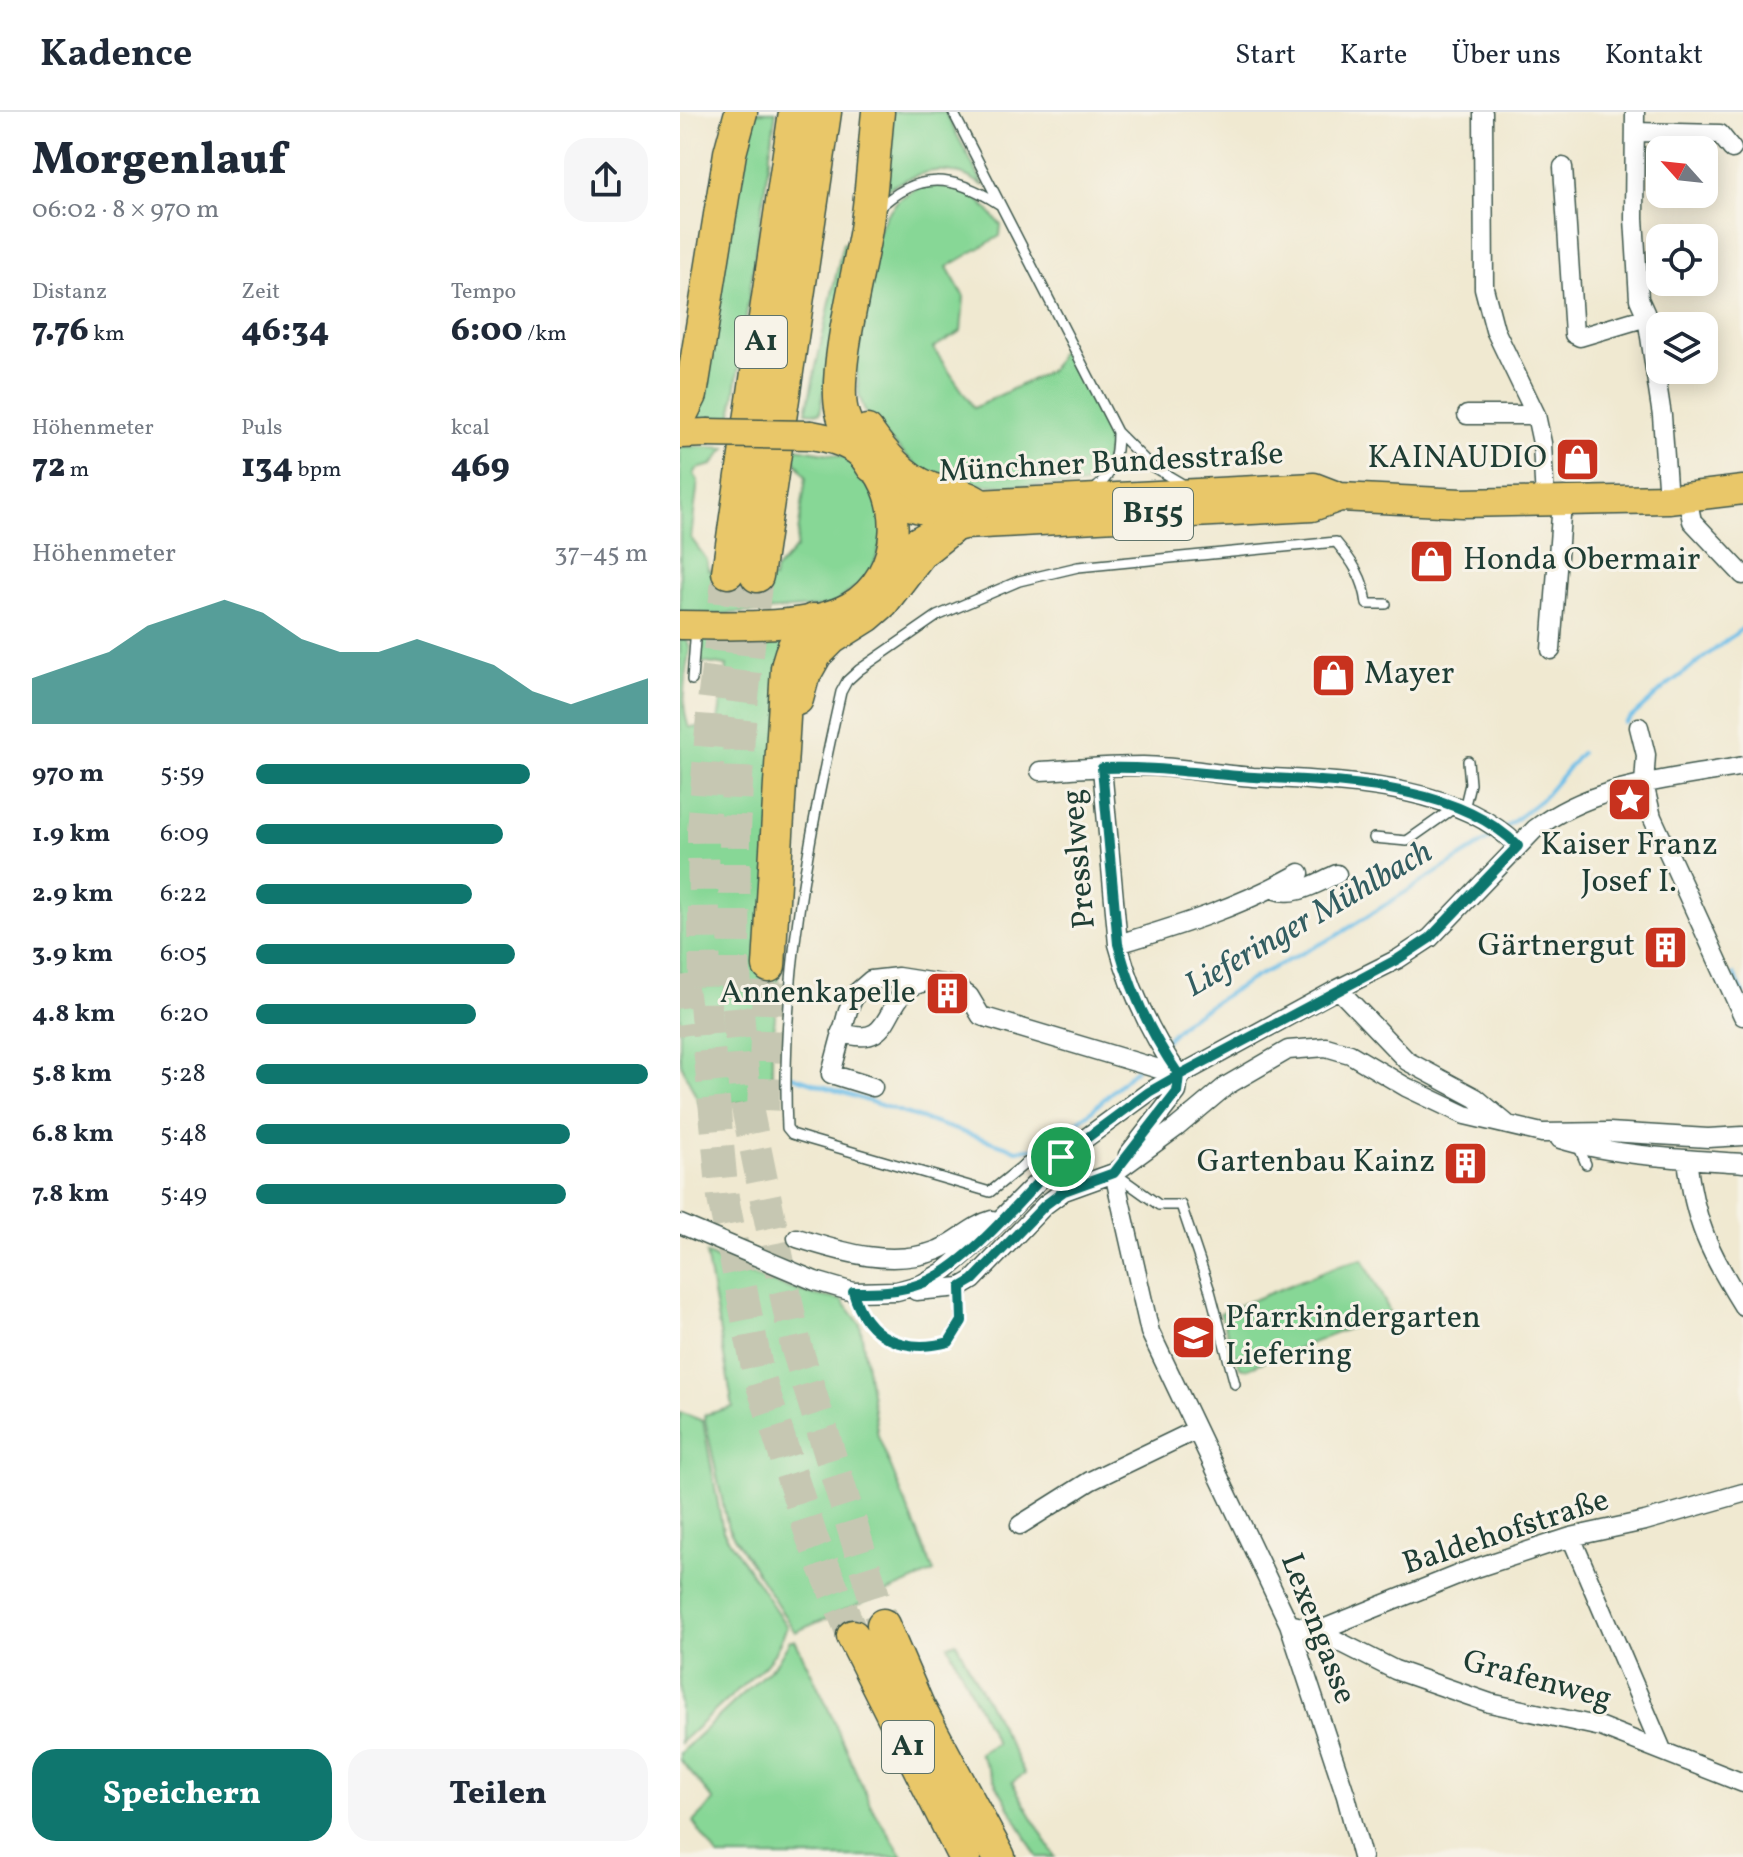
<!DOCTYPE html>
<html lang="de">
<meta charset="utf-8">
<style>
:root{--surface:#fff;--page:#f6f6f7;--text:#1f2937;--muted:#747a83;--line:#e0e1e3;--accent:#0f766e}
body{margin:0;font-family:Vollkorn,serif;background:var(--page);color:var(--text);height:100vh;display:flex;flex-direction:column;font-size:30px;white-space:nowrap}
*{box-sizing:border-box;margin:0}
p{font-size:26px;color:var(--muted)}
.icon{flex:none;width:44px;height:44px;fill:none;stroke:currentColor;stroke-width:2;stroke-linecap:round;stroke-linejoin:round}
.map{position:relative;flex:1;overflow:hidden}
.drawer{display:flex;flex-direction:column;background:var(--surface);width:680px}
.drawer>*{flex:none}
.needle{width:52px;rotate:297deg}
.tools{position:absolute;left:966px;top:24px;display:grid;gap:16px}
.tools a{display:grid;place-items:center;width:72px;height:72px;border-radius:16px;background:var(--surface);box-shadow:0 4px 20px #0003;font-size:40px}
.pin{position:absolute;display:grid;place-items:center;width:68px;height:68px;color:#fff;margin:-34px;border:4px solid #fff;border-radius:50%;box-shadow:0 2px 8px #0007}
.round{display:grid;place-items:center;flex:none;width:84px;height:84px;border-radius:24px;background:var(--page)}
.overview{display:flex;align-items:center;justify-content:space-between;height:136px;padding:0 32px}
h1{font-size:44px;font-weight:800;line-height:60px}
.figures{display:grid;grid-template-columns:repeat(3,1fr);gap:12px;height:136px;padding:8px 32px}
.figures div{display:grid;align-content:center}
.figures b{font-size:34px;font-weight:800}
.figures small{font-size:22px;font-weight:400}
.figures p{font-size:22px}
.chart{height:224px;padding:16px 32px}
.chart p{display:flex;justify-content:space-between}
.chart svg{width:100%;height:144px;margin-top:8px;fill:var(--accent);opacity:.7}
.primary-button{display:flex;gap:16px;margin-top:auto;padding:16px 32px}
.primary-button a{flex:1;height:92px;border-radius:24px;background:var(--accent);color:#fff;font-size:32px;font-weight:800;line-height:92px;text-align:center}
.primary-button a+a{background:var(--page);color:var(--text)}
ul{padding:0 32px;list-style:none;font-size:26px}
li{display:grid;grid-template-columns:128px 96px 1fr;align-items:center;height:60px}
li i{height:20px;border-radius:10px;background:var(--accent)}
header{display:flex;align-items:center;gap:48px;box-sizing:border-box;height:112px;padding:0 40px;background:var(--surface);border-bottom:2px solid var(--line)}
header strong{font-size:38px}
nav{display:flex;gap:44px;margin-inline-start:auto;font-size:28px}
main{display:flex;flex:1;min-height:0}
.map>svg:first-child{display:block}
.green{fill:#87d796;stroke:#538a65;stroke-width:2}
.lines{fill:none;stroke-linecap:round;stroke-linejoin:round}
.stream{stroke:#6cbee8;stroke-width:4}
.highway-tunnel{stroke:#c6c7b2;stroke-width:32;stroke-dasharray:32 16;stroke-linecap:butt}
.lane-casing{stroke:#3e574c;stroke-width:12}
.street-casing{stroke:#3e574c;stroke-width:21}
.primary-casing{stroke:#3e574c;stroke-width:31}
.highway-casing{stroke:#3e574c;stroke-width:35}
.lane{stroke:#fff;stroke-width:9}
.street{stroke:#fff;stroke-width:18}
.primary{stroke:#e9c769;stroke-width:28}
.highway{stroke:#e9c769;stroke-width:32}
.primary-bridge-casing{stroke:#3e574c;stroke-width:31;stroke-linecap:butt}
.primary-bridge{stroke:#e9c769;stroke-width:28}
.route-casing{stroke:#fff;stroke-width:16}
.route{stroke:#0f766e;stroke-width:10}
.labels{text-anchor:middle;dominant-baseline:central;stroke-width:6;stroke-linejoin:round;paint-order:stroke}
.shield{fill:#f7f3e8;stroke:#60746a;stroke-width:2}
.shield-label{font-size:30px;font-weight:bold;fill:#1f3d34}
.poi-label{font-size:32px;fill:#1f3d34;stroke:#f7f3e8;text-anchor:end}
.street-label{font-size:32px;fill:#1f3d34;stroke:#f7f3e8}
.water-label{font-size:34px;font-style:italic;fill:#325d61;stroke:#f7f3e8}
</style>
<header>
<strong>Kadence</strong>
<nav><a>Start</a><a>Karte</a><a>Über uns</a><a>Kontakt</a></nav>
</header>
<main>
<section class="drawer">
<div class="overview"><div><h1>Morgenlauf</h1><p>06:02 · 8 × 970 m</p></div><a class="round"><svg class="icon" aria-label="share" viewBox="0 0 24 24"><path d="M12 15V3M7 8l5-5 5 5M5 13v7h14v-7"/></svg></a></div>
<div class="figures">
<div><p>Distanz</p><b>7.76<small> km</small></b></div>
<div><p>Zeit</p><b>46:34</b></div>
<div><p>Tempo</p><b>6:00<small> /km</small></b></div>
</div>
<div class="figures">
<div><p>Höhenmeter</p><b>72<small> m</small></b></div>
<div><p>Puls</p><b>134<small> bpm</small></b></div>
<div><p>kcal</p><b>469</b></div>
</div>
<div class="chart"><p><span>Höhenmeter</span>37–45 m</p>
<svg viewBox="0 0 160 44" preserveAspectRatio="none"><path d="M0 44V30L10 26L20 22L30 14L40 10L50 6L60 10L70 18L80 22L90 22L100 18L110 22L120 26L130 34L140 38L150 34L160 30V44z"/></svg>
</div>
<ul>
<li><b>970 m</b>5:59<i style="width:70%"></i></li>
<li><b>1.9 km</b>6:09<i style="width:63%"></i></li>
<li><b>2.9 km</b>6:22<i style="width:55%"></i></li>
<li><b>3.9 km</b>6:05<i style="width:66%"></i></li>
<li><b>4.8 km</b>6:20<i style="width:56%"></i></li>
<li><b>5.8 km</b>5:28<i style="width:100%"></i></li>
<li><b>6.8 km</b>5:48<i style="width:80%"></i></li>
<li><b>7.8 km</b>5:49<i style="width:79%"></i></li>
</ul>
<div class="primary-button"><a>Speichern</a><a>Teilen</a></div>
</section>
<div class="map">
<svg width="1063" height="1745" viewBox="0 0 1063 1745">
<rect width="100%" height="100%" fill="#f7f3e8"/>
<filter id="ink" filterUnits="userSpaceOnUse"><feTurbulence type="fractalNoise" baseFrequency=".0125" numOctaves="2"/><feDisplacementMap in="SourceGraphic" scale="16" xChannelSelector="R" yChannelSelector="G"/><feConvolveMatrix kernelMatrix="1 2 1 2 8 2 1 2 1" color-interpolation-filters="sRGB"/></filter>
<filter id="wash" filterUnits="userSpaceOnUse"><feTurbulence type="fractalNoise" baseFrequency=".006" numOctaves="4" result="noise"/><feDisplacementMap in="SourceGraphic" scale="32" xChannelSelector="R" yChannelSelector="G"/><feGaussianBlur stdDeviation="1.8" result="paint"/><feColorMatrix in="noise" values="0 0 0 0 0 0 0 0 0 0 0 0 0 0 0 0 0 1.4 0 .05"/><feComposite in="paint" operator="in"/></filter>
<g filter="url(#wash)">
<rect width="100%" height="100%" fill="#f0e9d1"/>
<path class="green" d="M67 0H96L51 308 17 312 13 304Z
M204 0H265L304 74C264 47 238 60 200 81Z
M259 73C293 76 299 88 321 113L320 124 267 155 284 185 281 219 253 236 294 296 371 258 382 237 426 316 429 330 424 356 405 372 391 374 275 373 249 366 188 307 179 283 176 250 197 123 206 103 219 87 238 75Z
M163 131 170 132 140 301 126 300Z
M0 334 46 336 32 353 17 357 14 362 18 369 11 426 27 448 28 458 94 467 95 459 116 436 126 365 114 346 111 335 167 345 199 379 204 422 191 462 152 494 0 505Z
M107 522 100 856 92 934V989L20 993 1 952 0 944V525L7 528 10 536C5 559 0 595 9 615L37 616 47 554 21 550 18 536 20 529 29 524Z
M26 1142C69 1165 113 1181 162 1188L180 1212 198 1324 254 1460 115 1520 48 1416 24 1303 53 1295Z
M683 1147 710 1200 566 1257 560 1255 540 1201 660 1153Z
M0 1300 23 1309 43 1419 107 1515 94 1542 85 1553 0 1631Z
M110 1528H115L144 1587 190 1692 223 1745H38L13 1710 34 1689 0 1648V1641L97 1550Z
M276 1530 345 1662 332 1670 375 1745H357L299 1641 316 1631 268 1533Z"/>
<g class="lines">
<path class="stream" d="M945 611 985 575 1063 516
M826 715 862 687 901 641
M1054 862 1063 881
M485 929 506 908 575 865 656 824 816 723
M112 964 337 1038 359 1036 408 1002 456 957"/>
</g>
</g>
<g filter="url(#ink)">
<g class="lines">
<path class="highway-tunnel" d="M48 460 33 591 23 719 25 892 43 1086 78 1261 132 1426 173 1524
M77 464 59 620 55 721 54 848 65 986 116 1234 203 1513
M0 864 9 923
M83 998 89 854"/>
<defs>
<path id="lane" d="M273 0 437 320 470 353 504 373
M197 98C237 58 274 63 319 92
M415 377C434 362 437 343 437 320
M12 568 16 515
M784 697 790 672 788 649
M694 726 727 729 774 696
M898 1033 906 1052
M378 1045 346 1051 310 1080 128 1027 112 1022 107 1016C100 870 129 722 161 580L167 569 179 558 257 504 339 469 398 455 656 430C672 449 684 466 687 492H706
M437 1063 479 1093H501L530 1179 555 1272
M173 1180C186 1226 224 1242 269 1230L282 1209 281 1175"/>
<path id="street" d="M803 0 804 176 815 218 856 303 862 331 865 390
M955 0 954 106 959 187 967 205 982 304 988 387
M955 20 1040 22 1052 37
M883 55 894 222 900 225 967 205
M787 303H856
M1007 385 1012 409 1063 463
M871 538 882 390
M959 615 966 643 964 672 972 705 1063 904
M422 656 438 832C450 877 472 924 499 963
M360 659C394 657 429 654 463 654 500 655 536 662 573 665 658 670 775 670 838 734
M593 777C615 786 636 771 657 762
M438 832C505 812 559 795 620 761
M658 877 727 949 796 986 827 1012
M161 920C220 942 199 875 247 870
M193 975 151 962 168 898 176 881 191 868 218 865 275 874 289 884 301 904 499 963
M880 1027C934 1044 1006 1047 1063 1051
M448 1043 497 980 499 963
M1007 1047C1014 1110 1030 1141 1063 1194
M434 1061 470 1220 609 1512 666 1684 682 1745
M0 1112 135 1169 173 1180 217 1179 242 1172 266 1158 298 1130 388 1039 469 980 658 877 718 847 750 826 855 717C915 671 991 668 1063 654
M117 1126C162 1140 211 1156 258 1138 277 1130 293 1113 312 1108
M236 1179 281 1175 293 1168 365 1093 384 1079 434 1061 497 1015 546 974 608 938 646 935 670 942 726 975 785 1003 862 1021 929 1020 1028 1026 1063 1024
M340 1413 410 1369 516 1318
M891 1425 982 1638
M609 1512 638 1519 787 1459 891 1425 965 1409 1063 1381
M638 1519 715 1558 810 1591 921 1615 1063 1671"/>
<path id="primary" d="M0 322 27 321
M209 381 226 393 240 397 298 392 634 375 660 385 782 391 988 387 1063 378
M208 451 225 436 252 421 284 413 632 395 660 385
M0 513C48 513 126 518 169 495 225 464 229 377 177 339 163 329 148 326 131 323"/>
<path id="highway" d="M0 305 11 283 50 41 61 0
M187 319C204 343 222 366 251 377 267 382 283 381 298 392
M192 354C181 337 167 320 162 300 152 261 179 161 186 117 192 78 194 39 198 0
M48 460 115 0
M77 464 145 0
M117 587 123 565 136 542 152 526 187 504 202 491 241 440 270 417
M89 854 107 556C111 536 118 523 133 508
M203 1513 238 1594 319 1745
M173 1524 284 1745"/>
</defs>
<use href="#lane" class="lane-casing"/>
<use href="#street" class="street-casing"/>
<use href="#primary" class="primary-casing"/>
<use href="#highway" class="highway-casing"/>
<use href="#lane" class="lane"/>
<use href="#street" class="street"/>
<use href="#primary" class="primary"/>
<use href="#highway" class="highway"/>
<defs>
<path id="primary-bridge" d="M27 321 131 323"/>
</defs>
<use href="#primary-bridge" class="primary-bridge-casing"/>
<use href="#primary-bridge" class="primary-bridge"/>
</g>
</g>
<g class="lines" filter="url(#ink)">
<defs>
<path id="route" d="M381 1045C345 1082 288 1155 240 1172 218 1180 196 1180 173 1180 186 1226 224 1242 269 1230L282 1209 281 1175 293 1168 365 1093 384 1079 434 1061 497 980 499 963 718 847 750 826 838 734C776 671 657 670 574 665 522 662 473 654 422 656L438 832C450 877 472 924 499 963L469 980 381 1045"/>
</defs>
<use href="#route" class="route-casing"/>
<use href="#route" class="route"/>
</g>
<defs>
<symbol id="shop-square" viewBox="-11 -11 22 22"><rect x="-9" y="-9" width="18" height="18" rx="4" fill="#c8321e" stroke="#f7f3e8"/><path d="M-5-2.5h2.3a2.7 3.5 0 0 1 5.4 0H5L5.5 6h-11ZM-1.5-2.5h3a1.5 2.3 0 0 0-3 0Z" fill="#fff"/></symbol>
<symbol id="sight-square" viewBox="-11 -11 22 22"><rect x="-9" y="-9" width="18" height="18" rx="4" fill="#c8321e" stroke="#f7f3e8"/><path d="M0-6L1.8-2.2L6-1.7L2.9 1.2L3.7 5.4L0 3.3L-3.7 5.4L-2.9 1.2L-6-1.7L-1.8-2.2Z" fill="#fff"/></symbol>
<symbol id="building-square" viewBox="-11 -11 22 22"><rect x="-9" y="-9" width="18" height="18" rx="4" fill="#c8321e" stroke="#f7f3e8"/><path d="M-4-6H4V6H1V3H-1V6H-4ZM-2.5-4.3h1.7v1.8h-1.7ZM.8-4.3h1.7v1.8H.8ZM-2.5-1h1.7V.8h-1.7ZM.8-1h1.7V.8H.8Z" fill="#fff"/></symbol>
<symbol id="school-square" viewBox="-11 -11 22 22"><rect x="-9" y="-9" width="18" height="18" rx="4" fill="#c8321e" stroke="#f7f3e8"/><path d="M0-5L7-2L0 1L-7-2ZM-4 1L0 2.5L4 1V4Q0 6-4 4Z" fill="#fff"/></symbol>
</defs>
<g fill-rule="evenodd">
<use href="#shop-square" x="872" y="322" width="51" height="51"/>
<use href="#shop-square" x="726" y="424" width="51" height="51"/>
<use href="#shop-square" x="628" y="538" width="51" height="51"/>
<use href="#sight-square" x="924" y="662" width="51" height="51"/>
<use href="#building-square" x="960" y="810" width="51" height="51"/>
<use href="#building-square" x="242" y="856" width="51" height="51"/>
<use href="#building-square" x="760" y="1026" width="51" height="51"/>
<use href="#school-square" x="488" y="1200" width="51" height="51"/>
</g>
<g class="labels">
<g class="shield">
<rect x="55" y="204" width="52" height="52" rx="6"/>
<rect x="433" y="376" width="80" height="52" rx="6"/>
<rect x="202" y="1609" width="52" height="52" rx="6"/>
</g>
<g class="shield-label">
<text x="81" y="230">A1</text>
<text x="473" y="402">B155</text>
<text x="228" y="1635">A1</text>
</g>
<g class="poi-label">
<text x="867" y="347">KAINAUDIO</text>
<text x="783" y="449" text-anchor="start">Honda Obermair</text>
<text x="684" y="563" text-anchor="start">Mayer</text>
<text x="949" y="734" text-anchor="middle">Kaiser Franz<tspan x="949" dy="37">Josef I.</tspan></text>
<text x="955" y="835">Gärtnergut</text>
<text x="236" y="882">Annenkapelle</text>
<text x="755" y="1051">Gartenbau Kainz</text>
<text x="545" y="1207" text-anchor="start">Pfarrkindergarten<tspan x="545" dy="37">Liefering</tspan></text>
</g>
<g class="street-label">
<text transform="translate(431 352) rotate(-3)">Münchner Bundesstraße</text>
<text transform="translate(400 747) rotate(-95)">Presslweg</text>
<text transform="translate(826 1421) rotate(-18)">Baldehofstraße</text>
<text transform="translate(637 1517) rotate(69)">Lexengasse</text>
<text transform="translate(857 1569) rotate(15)">Grafenweg</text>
</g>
<g class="water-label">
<text transform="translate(629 808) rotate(-30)">Lieferinger Mühlbach</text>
</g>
</g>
</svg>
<div class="tools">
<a><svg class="needle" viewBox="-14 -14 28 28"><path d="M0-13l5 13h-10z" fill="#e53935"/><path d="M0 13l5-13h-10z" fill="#747a83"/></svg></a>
<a><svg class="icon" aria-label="locate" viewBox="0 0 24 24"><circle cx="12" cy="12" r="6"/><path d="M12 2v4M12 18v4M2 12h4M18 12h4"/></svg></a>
<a><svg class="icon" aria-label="layers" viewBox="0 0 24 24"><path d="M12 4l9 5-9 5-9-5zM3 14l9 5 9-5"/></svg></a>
</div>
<div class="pin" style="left:381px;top:1045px;background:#1e9e55"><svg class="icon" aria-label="arrive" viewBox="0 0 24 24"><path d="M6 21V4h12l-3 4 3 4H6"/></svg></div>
</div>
</main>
